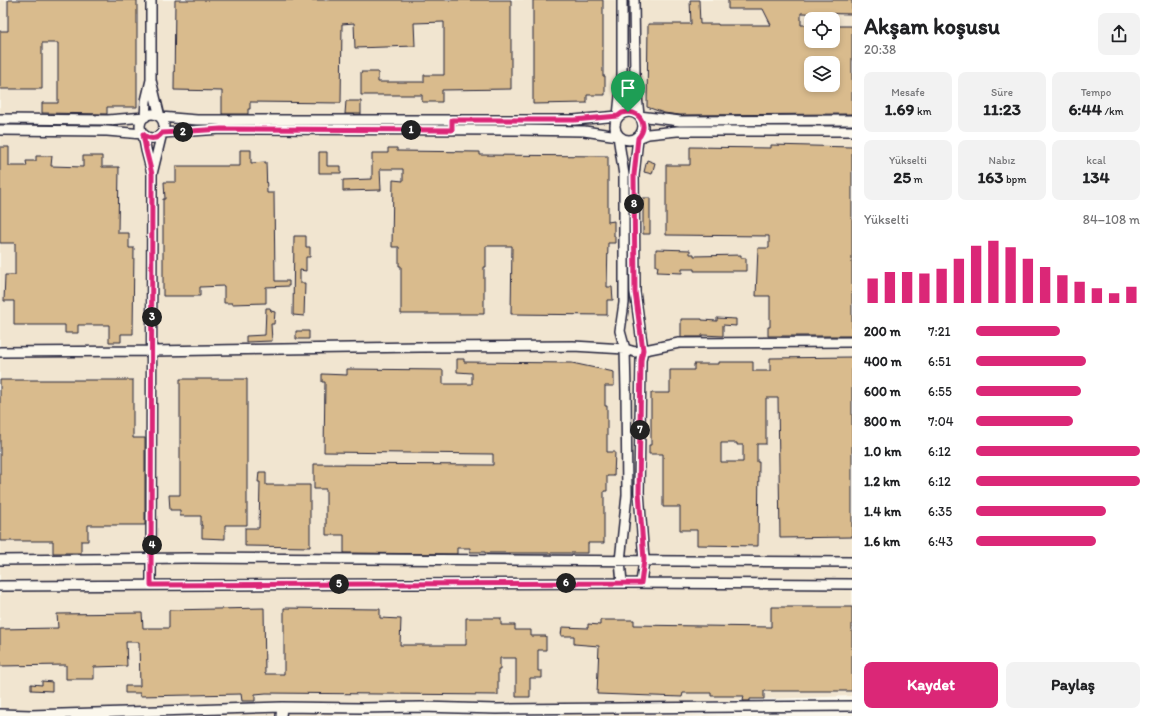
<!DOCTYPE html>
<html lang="tr">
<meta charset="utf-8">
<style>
:root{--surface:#fff;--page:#f2f2f2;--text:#202124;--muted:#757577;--accent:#db2777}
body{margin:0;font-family:Itim,sans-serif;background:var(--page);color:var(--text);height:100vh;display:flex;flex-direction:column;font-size:15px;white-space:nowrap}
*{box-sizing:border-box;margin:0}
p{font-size:13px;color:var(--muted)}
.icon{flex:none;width:22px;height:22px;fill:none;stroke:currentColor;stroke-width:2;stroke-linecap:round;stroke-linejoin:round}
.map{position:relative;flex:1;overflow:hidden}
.sheet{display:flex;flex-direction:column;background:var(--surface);width:300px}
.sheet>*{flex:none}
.fabs{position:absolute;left:804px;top:12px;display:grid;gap:8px}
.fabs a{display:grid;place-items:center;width:36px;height:36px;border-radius:8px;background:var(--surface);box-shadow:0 2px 6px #0003;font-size:20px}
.pin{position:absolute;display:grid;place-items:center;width:34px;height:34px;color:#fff;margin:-41px -17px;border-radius:50% 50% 50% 0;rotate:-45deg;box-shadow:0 0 4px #0007}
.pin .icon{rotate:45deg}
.km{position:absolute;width:20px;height:20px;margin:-10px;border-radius:50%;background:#222;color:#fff;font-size:11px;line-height:20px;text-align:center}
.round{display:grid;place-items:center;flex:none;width:42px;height:42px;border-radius:8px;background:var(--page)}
.overview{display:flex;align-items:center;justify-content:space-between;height:68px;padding:0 12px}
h1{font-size:22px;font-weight:800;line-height:30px}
.metrics{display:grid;grid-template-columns:repeat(3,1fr);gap:6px;height:68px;padding:4px 12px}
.metrics div{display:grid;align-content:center;border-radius:8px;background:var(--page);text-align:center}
.metrics b{font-size:17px;font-weight:800}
.metrics small{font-size:11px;font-weight:400}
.metrics p{font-size:11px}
.chart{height:112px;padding:8px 12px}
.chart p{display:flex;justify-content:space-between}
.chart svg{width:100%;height:72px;margin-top:4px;stroke:var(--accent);stroke-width:6}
.primary-button{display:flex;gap:8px;margin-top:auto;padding:8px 12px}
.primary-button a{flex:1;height:46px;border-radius:8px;background:var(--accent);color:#fff;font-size:16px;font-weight:800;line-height:46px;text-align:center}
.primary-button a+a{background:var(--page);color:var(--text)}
ul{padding:0 12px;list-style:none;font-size:13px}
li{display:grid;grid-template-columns:64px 48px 1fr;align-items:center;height:30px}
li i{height:10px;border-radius:5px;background:var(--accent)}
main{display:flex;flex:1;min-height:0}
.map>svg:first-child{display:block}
.built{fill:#f1e5d0;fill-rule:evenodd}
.building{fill:#d9bb8d;stroke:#22223b;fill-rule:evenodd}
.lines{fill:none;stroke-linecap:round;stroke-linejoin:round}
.minor-casing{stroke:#22223b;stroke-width:12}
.minor{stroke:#fbf7ec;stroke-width:9}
.route-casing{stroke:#fff;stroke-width:8}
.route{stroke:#db2777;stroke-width:5}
</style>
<main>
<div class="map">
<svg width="852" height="716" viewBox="0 0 852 716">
<rect width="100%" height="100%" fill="#fbf7ec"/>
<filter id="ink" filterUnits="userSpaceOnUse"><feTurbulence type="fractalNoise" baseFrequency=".025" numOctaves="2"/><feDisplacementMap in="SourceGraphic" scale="8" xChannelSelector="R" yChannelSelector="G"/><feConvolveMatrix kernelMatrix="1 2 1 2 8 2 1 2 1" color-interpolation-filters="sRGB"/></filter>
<g filter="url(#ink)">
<path class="built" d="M0 0H852V696L301 716H0ZM811 19H833V41H811ZM811 63H833V85H811Z
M564 711 720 716H562Z"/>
<path class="building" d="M8 0H137V107H107V114L42 113V103H58V43H42V89H0V31H8Z
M175 0H511V89L442 90V102H422V95H361V72H378V82H424V75H444V22L414 23 415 46 355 48 354 23 342 24 341 103 250 102V109H248V114H222V91L174 90Z
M533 0H603V76H605V95H587V103L533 104Z
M690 0H699L700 24H718V25H771L763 9H728V0H852V14L801 13V25H811V41H833V26H852V114L680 115 664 113 647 107 648 24H691ZM811 63H833V85H811Z
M346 101H361V114H345Z
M771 145 852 147V336H768V327H770V296H756L758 248H769V236L666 235V165H690V147L771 148Z
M0 147H9V166H27L26 161H36V156H52L51 166 83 167V156H102V167H119L118 233H129V248H134L133 334H121V342H109V325H78V333H65V325H14V301H4L5 275H15V243H0Z
M388 148H397V151L480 152V155L608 156V222L614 221V236H615V243H608L607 287H612L613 300H607V315L511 314 512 246H486V267H484V314H401V266H399V247H392L393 180 403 181V169H380L381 190 343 191V180L372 179V153H388Z
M240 150H251V163L266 162 267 193H274L275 281H289V286L266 287V303L232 304V303H224V286L200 287V296H163V199H165L164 182H176V166H240Z
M319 152H327V166H341V173H319Z
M647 160 655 163 652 174 644 172Z
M643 198H650V234H643Z
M294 236H306V247H310V257H306V271L300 270V283H305L304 316 293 315Z
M656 249 690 250V254H694V256L741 255V258H746V271H694V269H682V273L657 272 658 266H656Z
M266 308H270L271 311 275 312 274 324H271L272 341 246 342V336L265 335Z
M717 318 736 319V326L723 325V336L702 335V337H681V319H702V320L717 321Z
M296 331H309V339H296Z
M852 357V537L780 538 778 398H766V444H757V462H759L758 546 697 545V530H680V507H663V454H649V445H651V393H670V370H694V364H719V362H753V371H770V358ZM721 443H737V445H743V462H721Z
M457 359H464V362L572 363 614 372V386H605V406H607V452H615L614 476H607V491H604V543H588V553H485V552H470V548H457V554L344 553V535H326V489H314V464L493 465V454L324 452 325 382H322V374L347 375V369L443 370V384H472V373L457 372Z
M180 379H247V525H225V539L202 538V525H201V516H180V510H170L169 495H180Z
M0 380H133V438H145V525H88V541H81V553H53V541H0Z
M259 472H266V485H310V547L245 546V528H259L260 482H258Z
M771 607H852V691H764V699H750V701H743L744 696H711V693H683L682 697 597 694 599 646 574 644V636H561L562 627 588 628V624L600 625V620H634V625L771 627Z
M264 608 265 674H284V608L380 609V618L401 619 400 645H466V618H501V625H515V630H531V636H546V650H538V671H542V678H530V697H516V658H500V670H498V695L266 693 255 694V701H242L241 694 140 696V693H125V686H140L139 642H126L127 666 94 667V679H66V665L0 666V629L58 628 57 614 142 613 143 628H169V610Z
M42 681 52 682V691L31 690V684L42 685Z"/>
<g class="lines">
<defs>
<path id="minor" d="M634 0 635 75 639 116 680 121 852 120
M151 80 160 117 197 120H574L618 116 622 76V0
M615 126a14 14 0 1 1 28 0a14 14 0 1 1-28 0Z
M140 126a12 12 0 1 1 24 0a12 12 0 1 1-24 0Z
M0 119 108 120 145 117 146 101 151 80V0
M0 130 107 131 143 134 146 150 152 173
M0 352 152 351 420 347 573 346 625 349 635 352 679 343 852 342
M0 560 190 558 852 562
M641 583 644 560 639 492 641 360 643 350 635 292 634 175 638 138 648 134 677 131H852
M151 585 152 174 162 133 221 129 517 130 584 131 618 136 624 175V303L620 331 625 349 626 391 627 495 620 561 622 583
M0 586 622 583 852 584
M0 714 31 715 282 707
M281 716 282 707 361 708 421 707 496 709 852 706"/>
</defs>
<use href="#minor" class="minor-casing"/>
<use href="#minor" class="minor"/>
</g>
</g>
<g class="lines" filter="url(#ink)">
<defs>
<path id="route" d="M628 112C642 113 648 127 638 138L634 175 635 292 643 350 641 360 639 492 644 560 641 583 151 585 152 174 146 150 143 134C149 140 157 140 162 133L221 129 452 130V120H574L618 116 622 113Z"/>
</defs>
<use href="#route" class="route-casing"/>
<use href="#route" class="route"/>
</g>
</svg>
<div class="fabs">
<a><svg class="icon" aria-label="locate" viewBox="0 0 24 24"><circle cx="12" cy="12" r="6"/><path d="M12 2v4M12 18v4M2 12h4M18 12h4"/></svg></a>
<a><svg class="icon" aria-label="layers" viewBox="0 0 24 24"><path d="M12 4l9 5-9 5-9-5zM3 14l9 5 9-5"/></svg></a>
</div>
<div class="pin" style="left:628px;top:112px;background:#1e9e55"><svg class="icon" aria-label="arrive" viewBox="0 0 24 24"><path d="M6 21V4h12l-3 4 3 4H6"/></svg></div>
<b class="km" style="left:411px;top:130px">1</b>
<b class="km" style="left:183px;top:132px">2</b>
<b class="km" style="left:152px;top:317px">3</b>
<b class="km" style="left:152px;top:545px">4</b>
<b class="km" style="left:339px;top:584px">5</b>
<b class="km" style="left:566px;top:583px">6</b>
<b class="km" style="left:640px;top:430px">7</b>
<b class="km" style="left:634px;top:204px">8</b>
</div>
<section class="sheet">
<div class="overview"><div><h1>Akşam koşusu</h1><p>20:38</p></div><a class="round"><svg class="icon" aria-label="share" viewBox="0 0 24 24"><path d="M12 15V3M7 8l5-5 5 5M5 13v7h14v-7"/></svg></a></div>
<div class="metrics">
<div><p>Mesafe</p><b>1.69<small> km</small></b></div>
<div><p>Süre</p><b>11:23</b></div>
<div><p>Tempo</p><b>6:44<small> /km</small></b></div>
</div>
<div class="metrics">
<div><p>Yükselti</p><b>25<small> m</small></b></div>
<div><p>Nabız</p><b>163<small> bpm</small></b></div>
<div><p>kcal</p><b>134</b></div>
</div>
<div class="chart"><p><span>Yükselti</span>84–108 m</p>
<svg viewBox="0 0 160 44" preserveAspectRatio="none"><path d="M5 44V29M15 44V25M25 44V25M35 44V26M45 44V23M55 44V17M65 44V9M75 44V6M85 44V10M95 44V17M105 44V22M115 44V27M125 44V31M135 44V35M145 44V38M155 44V34"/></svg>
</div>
<ul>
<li><b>200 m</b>7:21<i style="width:51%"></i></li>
<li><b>400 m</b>6:51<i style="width:67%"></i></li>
<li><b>600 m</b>6:55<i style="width:64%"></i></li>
<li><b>800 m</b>7:04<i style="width:59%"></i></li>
<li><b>1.0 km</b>6:12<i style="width:100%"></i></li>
<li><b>1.2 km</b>6:12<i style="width:100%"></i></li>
<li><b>1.4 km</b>6:35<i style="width:79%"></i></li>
<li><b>1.6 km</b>6:43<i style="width:73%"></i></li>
</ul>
<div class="primary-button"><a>Kaydet</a><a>Paylaş</a></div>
</section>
</main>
